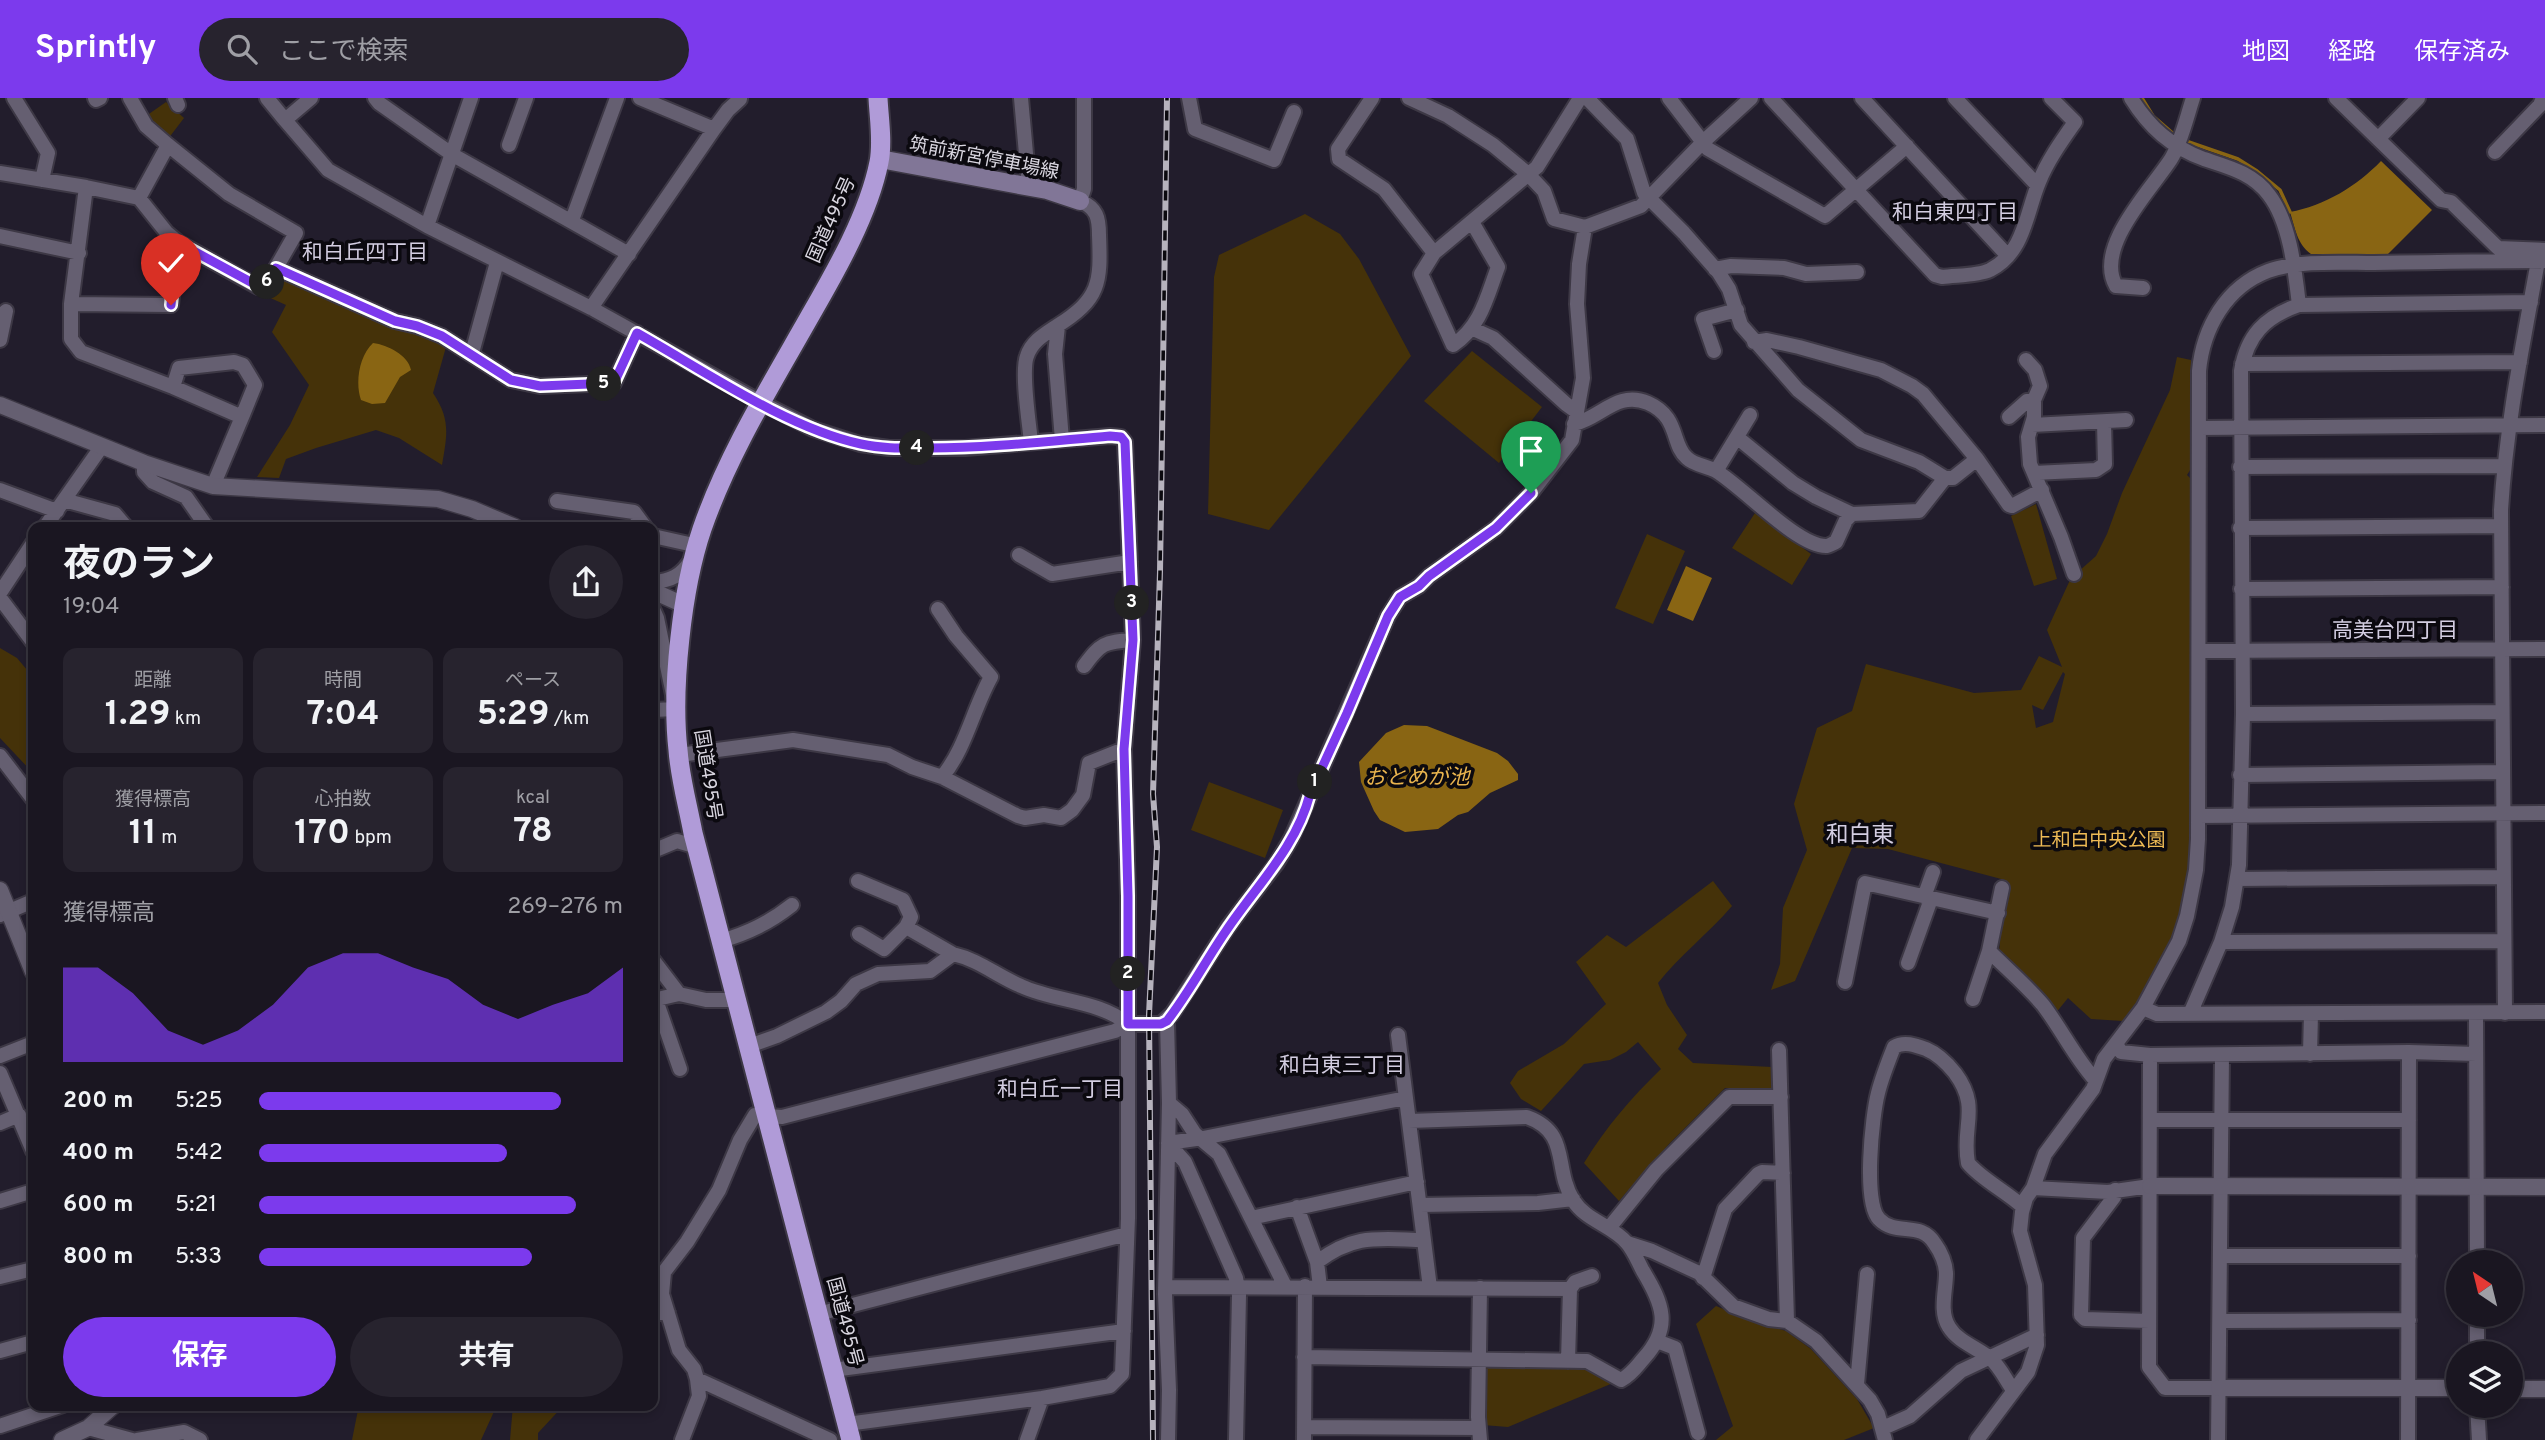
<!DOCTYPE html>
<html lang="ja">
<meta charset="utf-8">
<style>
:root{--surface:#1a1621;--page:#27232e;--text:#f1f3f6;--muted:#9f9fa5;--line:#38353f;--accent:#7c3aed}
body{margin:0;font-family:Overpass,"Noto Sans JP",sans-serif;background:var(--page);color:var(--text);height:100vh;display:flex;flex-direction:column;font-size:26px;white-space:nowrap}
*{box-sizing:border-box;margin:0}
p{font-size:23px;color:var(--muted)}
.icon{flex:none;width:38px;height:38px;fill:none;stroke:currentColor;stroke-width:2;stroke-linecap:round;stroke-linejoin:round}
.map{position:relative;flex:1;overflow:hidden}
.details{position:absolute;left:28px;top:424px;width:630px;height:889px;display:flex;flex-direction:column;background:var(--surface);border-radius:14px;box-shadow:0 4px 10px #0003,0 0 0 2px var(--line)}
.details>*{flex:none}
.needle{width:46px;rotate:325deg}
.buttons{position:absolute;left:2446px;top:1152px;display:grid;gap:14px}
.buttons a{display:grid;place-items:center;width:77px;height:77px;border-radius:50%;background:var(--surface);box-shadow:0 4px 10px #0003,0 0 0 2px var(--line);font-size:35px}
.pin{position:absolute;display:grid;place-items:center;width:60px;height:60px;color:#fff;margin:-72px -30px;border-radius:50% 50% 50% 0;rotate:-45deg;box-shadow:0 0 7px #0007}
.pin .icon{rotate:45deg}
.km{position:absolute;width:35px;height:35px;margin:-18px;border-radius:50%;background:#222;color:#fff;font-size:19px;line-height:35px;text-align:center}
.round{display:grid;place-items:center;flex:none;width:74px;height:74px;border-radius:37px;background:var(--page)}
.head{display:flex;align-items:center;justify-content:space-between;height:119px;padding:0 35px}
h1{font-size:38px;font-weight:700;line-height:52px}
.metrics{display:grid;grid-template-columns:repeat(3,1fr);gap:10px;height:119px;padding:7px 35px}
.metrics div{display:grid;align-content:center;border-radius:14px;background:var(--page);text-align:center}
.metrics b{font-size:35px;font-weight:700}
.metrics small{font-size:19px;font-weight:400}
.metrics p{font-size:19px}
.chart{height:196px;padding:14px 35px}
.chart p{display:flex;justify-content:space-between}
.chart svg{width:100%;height:126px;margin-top:7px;fill:var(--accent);opacity:.7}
.button{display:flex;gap:14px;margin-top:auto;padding:14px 35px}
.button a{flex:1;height:80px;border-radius:42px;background:var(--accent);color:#fff;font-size:28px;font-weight:700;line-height:80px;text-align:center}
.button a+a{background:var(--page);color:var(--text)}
ul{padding:0 35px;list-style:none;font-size:23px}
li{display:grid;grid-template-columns:112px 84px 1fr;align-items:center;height:52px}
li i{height:18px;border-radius:9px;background:var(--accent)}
header{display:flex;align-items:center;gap:42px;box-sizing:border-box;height:98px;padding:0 35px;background:var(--accent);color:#fff}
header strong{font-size:33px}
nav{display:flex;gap:38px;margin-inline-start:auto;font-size:24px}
.search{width:490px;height:63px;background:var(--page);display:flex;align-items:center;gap:18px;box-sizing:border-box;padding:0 24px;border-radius:38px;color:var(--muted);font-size:26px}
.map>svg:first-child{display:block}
.green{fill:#453209;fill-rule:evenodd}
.water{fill:#896513}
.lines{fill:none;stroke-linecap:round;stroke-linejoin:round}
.stream{stroke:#896513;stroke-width:3.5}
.minor-casing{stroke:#3d3845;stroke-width:18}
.tertiary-casing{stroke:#3d3845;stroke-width:19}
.secondary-casing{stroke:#3d3845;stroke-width:21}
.trunk-casing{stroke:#3d3845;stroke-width:23}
.minor{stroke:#655f71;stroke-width:14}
.tertiary{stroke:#655f71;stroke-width:16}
.secondary{stroke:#817697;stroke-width:18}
.trunk{stroke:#b09bd8;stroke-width:19}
.rail-casing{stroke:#b6b2bd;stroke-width:6}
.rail{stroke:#0b090f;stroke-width:3.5;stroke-dasharray:10;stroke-linecap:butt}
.route-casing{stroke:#fff;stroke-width:14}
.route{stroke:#7c3aed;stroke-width:9}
.labels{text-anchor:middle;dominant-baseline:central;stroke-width:7;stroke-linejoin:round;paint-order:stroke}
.street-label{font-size:19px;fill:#d8d5df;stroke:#0b090f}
.park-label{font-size:19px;fill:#efbb55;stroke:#0b090f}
.neighbourhood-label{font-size:21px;fill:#d3cde1;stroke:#0b090f}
.water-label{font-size:21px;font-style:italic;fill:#e9b44e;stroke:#0b090f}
.quarter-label{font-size:23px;fill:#d3cde1;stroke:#0b090f}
</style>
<header>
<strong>Sprintly</strong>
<div class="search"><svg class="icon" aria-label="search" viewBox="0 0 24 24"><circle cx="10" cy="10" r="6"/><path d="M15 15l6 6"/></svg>ここで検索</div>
<nav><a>地図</a><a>経路</a><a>保存済み</a></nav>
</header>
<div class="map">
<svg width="2545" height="1342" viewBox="0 0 2545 1342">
<rect width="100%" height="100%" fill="#221d2c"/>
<path class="green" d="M166 4 184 20 168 41 146 18Z
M1305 116 1340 136 1359 161 1411 258 1269 432 1208 416 1214 179 1219 157Z
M278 179 446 249 433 295C451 322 447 337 442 367L399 340 376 332 316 350 286 361 279 380 257 379 290 327 309 287 272 234 286 207 266 198Z
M1472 253 1542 309 1499 365 1424 303Z
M2177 259 2191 262 2192 369 2187 377 2195 385 2191 745 2184 806 2166 858 2139 904 2123 923 2091 921 2068 900 2055 916 1999 855 2005 782 1888 751 1852 750 1795 883 1771 892 1780 866 1783 810 1807 752 1794 706 1817 630 1852 613 1866 566 1974 595 2021 592 2039 558 2062 569 2047 532 2070 482H2073L2078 474 2096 458 2107 436 2122 395 2170 292ZM2063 574 2065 576 2053 624 2036 630 2032 607 2043 612Z
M2036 406 2057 481 2034 488 2011 418Z
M1755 415 1811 456 1792 487 1732 450Z
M1647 436 1685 453 1653 526 1615 510Z
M0 550 17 560 33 579V675L0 640Z
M1209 684 1283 712 1265 760 1191 732Z
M1713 783 1732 808C1709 835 1680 857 1658 885L1667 907 1687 937 1678 951 1693 965 1772 969 1773 991 1725 990 1669 1046 1619 1103 1584 1065C1606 1029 1631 1000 1661 971L1638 944 1626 954 1610 962 1584 966 1541 1013 1521 1001 1510 985 1518 973 1564 946 1606 906 1576 864 1607 837 1626 849Z
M1716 1208 1745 1220 1786 1233 1811 1251 1857 1301 1874 1330 1844 1342H1716L1733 1328 1696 1226Z
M1483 1266H1585L1613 1285 1508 1329 1483 1327Z
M359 1307H497L481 1342H352Z
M513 1307H564L538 1335V1342H510Z"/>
<path class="water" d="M2381 63 2432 112 2388 156H2311C2297 146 2295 130 2290 114 2324 108 2357 88 2381 63Z
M373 245C388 247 408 257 411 272L400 279 385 305 372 306 361 302C355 285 359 258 373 245Z
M1686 468 1712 480 1693 523 1667 512Z
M1404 627 1427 628 1497 655 1508 663 1518 676V682L1490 695 1468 714 1458 717 1438 731 1405 734 1380 722 1374 713 1361 684 1359 664 1386 635Z"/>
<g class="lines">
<path class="stream" d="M2142 0 2153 18 2176 38
M2183 42 2238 61 2257 73 2280 92 2290 114"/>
<defs>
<path id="minor" d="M14 0 48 55 42 82
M95 0 96 2 100 0
M130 0 146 28 168 47 229 96 296 135 276 170
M175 0 178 7
M267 0 285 22
M311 0 285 22 328 72 427 128 591 210 762 305 813 331 860 346 889 350H965L1110 338 1121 339 1125 344 1133 542 1124 651 1128 798V1120L1122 1276 1110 1288 1042 1300 847 1326
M375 0 379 5 453 57 629 156
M640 0 714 31
M1021 0 1029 89
M1189 0 1195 31 1274 62 1294 14
M1372 0 1338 51 1339 61 1384 91 1434 155
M1409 0 1448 18 1493 47 1527 75 1544 93 1554 121 1585 129 1641 108 1703 44 1751 0
M1587 0 1627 41 1644 95 1684 135 1719 175 1729 191 1741 227 1798 292 1861 342 1919 364 1945 380
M1669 0 1708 51 1825 118 1907 48
M1771 0 1935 177 1942 179C1957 177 1977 178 1990 172 2025 154 2026 115 2039 84 2048 62 2061 44 2075 24L2051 0
M1862 0 2007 157
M1955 0 2037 87
M2131 0C2149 29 2171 49 2204 61 2228 69 2253 75 2269 97 2290 124 2295 173 2299 207
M2336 0 2441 102 2451 104 2498 150 2545 152
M2378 41 2418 0
M509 47 526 0
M2495 54 2540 7 2543 0
M0 75 86 89
M139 100 168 47
M572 122 617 0
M1472 124 1498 169C1487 198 1481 229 1453 247L1421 176 1434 155 1537 69 1580 0
M427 128 471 0
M0 138 79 155
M1715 171 1731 168 1784 170 1806 176 1857 174
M2143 190 2116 188C2094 149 2151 92 2171 61 2181 45 2187 18 2193 0
M71 206 171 207 178 144
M591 210 714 31 728 12 740 1
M1058 228 1055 256 1062 342
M1471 230 1493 240 1566 306 1577 314
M0 242 6 213
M1754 244 1767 242 1799 249 1881 272 1912 288 1923 296 1977 361 2009 407 2012 408 2042 392
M1714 253 1703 221 1737 212
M472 255 497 164
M2026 262 2035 272 2040 288 2034 302V319L2028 339 2030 366 2061 439 2074 476
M2242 266 2520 264
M173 289 179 270 234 264 243 267 255 287 242 319
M2009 319 2027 303 2034 302
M1574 326C1601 320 1617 292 1648 305 1680 319 1671 347 1687 360 1694 367 1707 368 1716 373 1743 389 1797 448 1826 448 1829 448 1833 445 1836 444L1846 422 1852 416 1919 413 1945 380H1953L1977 361
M2032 327 2126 322
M2199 330 2545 327
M1738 340 1793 385 1816 399 1852 416
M1031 344C1029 325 1021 273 1027 258 1032 243 1045 236 1057 228 1100 201 1101 185 1099 137 1099 120 1097 110 1080 103L1084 91V0
M144 365V374L153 384 186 399 207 429
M2240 369 2504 368
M1716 373 1750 317
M2034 375 2096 372 2105 366 2104 324
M213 388 242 319 173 289 81 254 71 241V206L86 89 139 100 167 135 178 144 258 189 265 187 276 170 395 223 417 228 442 238 511 282 540 288 614 285 637 235
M0 392 57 413
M64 402 115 416 126 429
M557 403 634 414 645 429
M45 429 102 348
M2240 430 2501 428
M653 438 698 448
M1019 457 1052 476 1130 464
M653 484C671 483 682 477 691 462
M2241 491 2502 489
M0 495 33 445
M0 500 33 544
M653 511 657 520 676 611 653 612
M938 511 956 538 991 579C973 611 966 650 942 679
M2199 553 2545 551
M1084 568C1101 545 1104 544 1133 542
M2243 616 2502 614
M679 657 793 642 888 657 912 669 942 679 1018 718 1025 720 1044 717 1061 720 1072 712 1083 697 1089 665 1124 651
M0 658 33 701
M2240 677 2503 674
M2198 718 2545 715
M653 753 677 743 697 749
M2237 781 2503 779
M858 783 903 802 911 819 906 829 953 856
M2002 790 1989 853C2007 871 2027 888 2043 907 2062 932 2075 960 2096 983
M1924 799 1933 774
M0 817 33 803
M859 836 884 851 906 829
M721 843C748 835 769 825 792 807
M2221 844 2504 843
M653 862 679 896
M1908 865 1931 801
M1845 884 1865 785 1998 815
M1973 901 1989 853
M653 902 679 896 706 902H735
M656 902 680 971
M2143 910 2157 916 2545 914
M2476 915 2477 1164
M2505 915 2501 412C2506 328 2523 246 2538 163
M2190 916 2221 844 2232 809 2239 767 2243 616 2241 273C2247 237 2265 219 2299 207L2531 204
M1167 923 1169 1005 1165 1196 1169 1292 1168 1342
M1398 937 1430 1190
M2116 946 2121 954 2150 957 2409 954 2476 956
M749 948 777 938 826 914 841 903 856 886 878 876 930 873 953 856C979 862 997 878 1021 888 1056 904 1098 902 1128 926
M1779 952 1787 1223
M2310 956 2311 916
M2150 957 2149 1269 2165 1290H2219
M0 958 33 945
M0 975 33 1053
M1169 1005 1182 1016 1195 1036 1219 1056 1285 1188
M2150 1022H2409
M0 1025 19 1017
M1168 1045 1185 1064 1236 1180 1239 1197 1236 1342
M1168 1045 1203 1040 1406 1000
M2033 1090 2108 1094 2150 1088
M2115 1092 2114 1099 2083 1140 2081 1217 2085 1221 2149 1223
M0 1103 33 1093
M1420 1107 1538 1105 1573 1101
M1297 1109 1317 1164 1320 1189
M1251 1120 1417 1084
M1609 1130 1656 1072 1729 999H1781
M1627 1145 1652 1153 1699 1175 1733 1208 1769 1221 1787 1223 1816 1243 1870 1302 1878 1316 1885 1342
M2220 1158H2409
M1317 1164C1355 1135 1379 1141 1424 1142
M0 1179 33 1171
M1703 1180 1725 1111 1758 1076 1762 1074 1783 1075
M1165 1189 1570 1191 1575 1184 1592 1178
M1480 1190 1478 1319 1480 1342
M653 1215H668
M818 1216 1127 1136
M2477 1216V1255
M2221 1223 2409 1222
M1657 1243 1675 1250 1698 1335
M0 1253 33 1244
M1304 1259 1587 1263 1621 1282C1632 1276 1636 1269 1644 1260 1672 1229 1663 1206 1643 1173 1638 1164 1634 1153 1627 1145 1612 1127 1586 1123 1573 1102 1553 1069 1571 1035 1527 1019L1409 1023
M1568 1263 1570 1191
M833 1272 1124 1233
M697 1281 830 1342
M1857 1286 1867 1176
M2013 1292C2006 1282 2000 1269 1991 1261 1978 1250 1958 1244 1949 1229 1939 1214 1946 1192 1946 1176 1946 1166 1941 1154 1935 1146 1921 1122 1896 1139 1879 1121 1863 1105 1872 1018 1878 995 1882 979 1888 964 1894 949 1904 943 1915 947 1926 951 1938 956 1947 965 1955 975 1981 1010 1961 1028 1968 1065 1981 1081 2007 1094 2023 1109
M2477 1307 2479 1342
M0 1328 63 1307
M1304 1329 1479 1330
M88 1330 132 1342
M1883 1330 1910 1318 1961 1273 2037 1237
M137 1342 184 1334 200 1342
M682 1342 699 1298 697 1281 694 1271 679 1252 662 1196 664 1174 687 1144 719 1092 740 1042 755 1017 782 1019 1115 933 1128 926H1161L1172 916 1228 829 1276 766 1291 741 1388 518 1400 499 1419 488 1429 478 1496 430 1531 395 1572 342 1583 280 1577 206 1579 166 1585 129
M1027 1342 1042 1300
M1304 1342 1305 1188
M1977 1342 2028 1274 2037 1247 2035 1187 2020 1133 2022 1114 2026 1100 2033 1090 2045 1056 2093 991 2104 961 2143 910 2179 843 2187 818 2196 772 2198 741 2199 273C2203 230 2226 189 2268 173 2298 162 2342 165 2374 165 2431 164 2488 163 2545 163
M2218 1342 2222 957
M2408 1342 2409 954"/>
<path id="tertiary" d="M0 307 144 365 213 388 438 401 472 411 515 429
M653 493 684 507
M0 792 33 874
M2150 1088 2545 1089
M2219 1290H2459
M2511 1291H2545
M62 1342 88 1330 114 1307"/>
<path id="secondary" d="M880 61 1047 92 1080 103"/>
<path id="trunk" d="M851 1342 693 735C688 708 680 680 678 652 671 590 682 490 702 431 728 356 771 287 810 218 836 173 869 115 879 64 883 44 879 20 878 0"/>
</defs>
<use href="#minor" class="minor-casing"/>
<use href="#tertiary" class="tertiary-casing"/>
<use href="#secondary" class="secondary-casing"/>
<use href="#trunk" class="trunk-casing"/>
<use href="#minor" class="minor"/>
<use href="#tertiary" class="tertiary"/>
<use href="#secondary" class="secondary"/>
<use href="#trunk" class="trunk"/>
<defs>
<path id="rail" d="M1153 1342 1149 917 1157 749 1153 696 1160 474 1167 0"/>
</defs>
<use href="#rail" class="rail-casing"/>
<use href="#rail" class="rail"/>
</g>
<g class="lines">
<defs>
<path id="route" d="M171 207 177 144 258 188 265 187 276 170 395 223 417 228 442 238 511 282 540 288 614 285 637 235C703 272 787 330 861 346 884 351 906 350 930 350 990 350 1050 343 1110 338L1121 339 1125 344 1133 542 1124 651 1128 798V926H1161L1167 923C1189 895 1206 862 1226 833 1256 788 1296 750 1310 696L1347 615 1388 518 1400 499 1419 488 1429 478 1496 430 1531 395"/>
</defs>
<use href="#route" class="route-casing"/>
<use href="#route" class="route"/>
</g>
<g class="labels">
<g class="street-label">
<text transform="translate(984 61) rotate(11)">筑前新宮停車場線</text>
<text transform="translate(832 122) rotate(-66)">国道495号</text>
<text transform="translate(707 677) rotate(81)">国道495号</text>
<text transform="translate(844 1224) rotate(75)">国道495号</text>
</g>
<g class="park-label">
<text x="2099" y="743">上和白中央公園</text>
</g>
<g class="neighbourhood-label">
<text x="1955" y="115">和白東四丁目</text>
<text x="365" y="155">和白丘四丁目</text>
<text x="2395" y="533">高美台四丁目</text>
<text x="1342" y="968">和白東三丁目</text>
<text x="1060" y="992">和白丘一丁目</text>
</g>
<g class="water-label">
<text x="1417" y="680">おとめが池</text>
</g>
<g class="quarter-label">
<text x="1860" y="738">和白東</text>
</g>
</g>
</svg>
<div class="buttons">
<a><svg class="needle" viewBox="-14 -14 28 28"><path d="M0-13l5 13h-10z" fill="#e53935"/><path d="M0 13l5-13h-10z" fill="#9f9fa5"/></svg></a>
<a><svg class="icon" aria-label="layers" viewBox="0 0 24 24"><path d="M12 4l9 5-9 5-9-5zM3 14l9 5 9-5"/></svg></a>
</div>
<div class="pin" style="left:1531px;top:395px;background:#1e9e55"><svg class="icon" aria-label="arrive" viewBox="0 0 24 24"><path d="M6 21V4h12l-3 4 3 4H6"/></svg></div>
<div class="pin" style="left:171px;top:207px;background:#d93025"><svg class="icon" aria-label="check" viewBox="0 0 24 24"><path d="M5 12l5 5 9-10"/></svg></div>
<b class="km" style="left:1315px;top:684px">1</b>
<b class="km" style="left:1128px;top:876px">2</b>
<b class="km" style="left:1132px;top:505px">3</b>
<b class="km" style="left:917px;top:350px">4</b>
<b class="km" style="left:604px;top:286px">5</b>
<b class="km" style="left:267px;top:184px">6</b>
<section class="details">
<div class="head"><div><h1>夜のラン</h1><p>19:04</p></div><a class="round"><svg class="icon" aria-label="share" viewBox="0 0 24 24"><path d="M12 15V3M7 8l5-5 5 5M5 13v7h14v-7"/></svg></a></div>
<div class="metrics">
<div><p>距離</p><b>1.29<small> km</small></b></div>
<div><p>時間</p><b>7:04</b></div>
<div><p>ペース</p><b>5:29<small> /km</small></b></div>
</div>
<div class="metrics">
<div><p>獲得標高</p><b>11<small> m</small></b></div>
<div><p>心拍数</p><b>170<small> bpm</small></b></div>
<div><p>kcal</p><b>78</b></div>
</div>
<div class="chart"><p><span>獲得標高</span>269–276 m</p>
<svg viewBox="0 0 160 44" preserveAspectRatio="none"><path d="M0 44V11L10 11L20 20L30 33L40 38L50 33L60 24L70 11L80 6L90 6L100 11L110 15L120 24L130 29L140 24L150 20L160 11V44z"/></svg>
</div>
<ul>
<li><b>200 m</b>5:25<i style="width:83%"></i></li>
<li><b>400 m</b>5:42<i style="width:68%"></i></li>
<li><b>600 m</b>5:21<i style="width:87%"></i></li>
<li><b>800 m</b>5:33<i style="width:75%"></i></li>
</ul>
<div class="button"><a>保存</a><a>共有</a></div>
</section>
</div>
